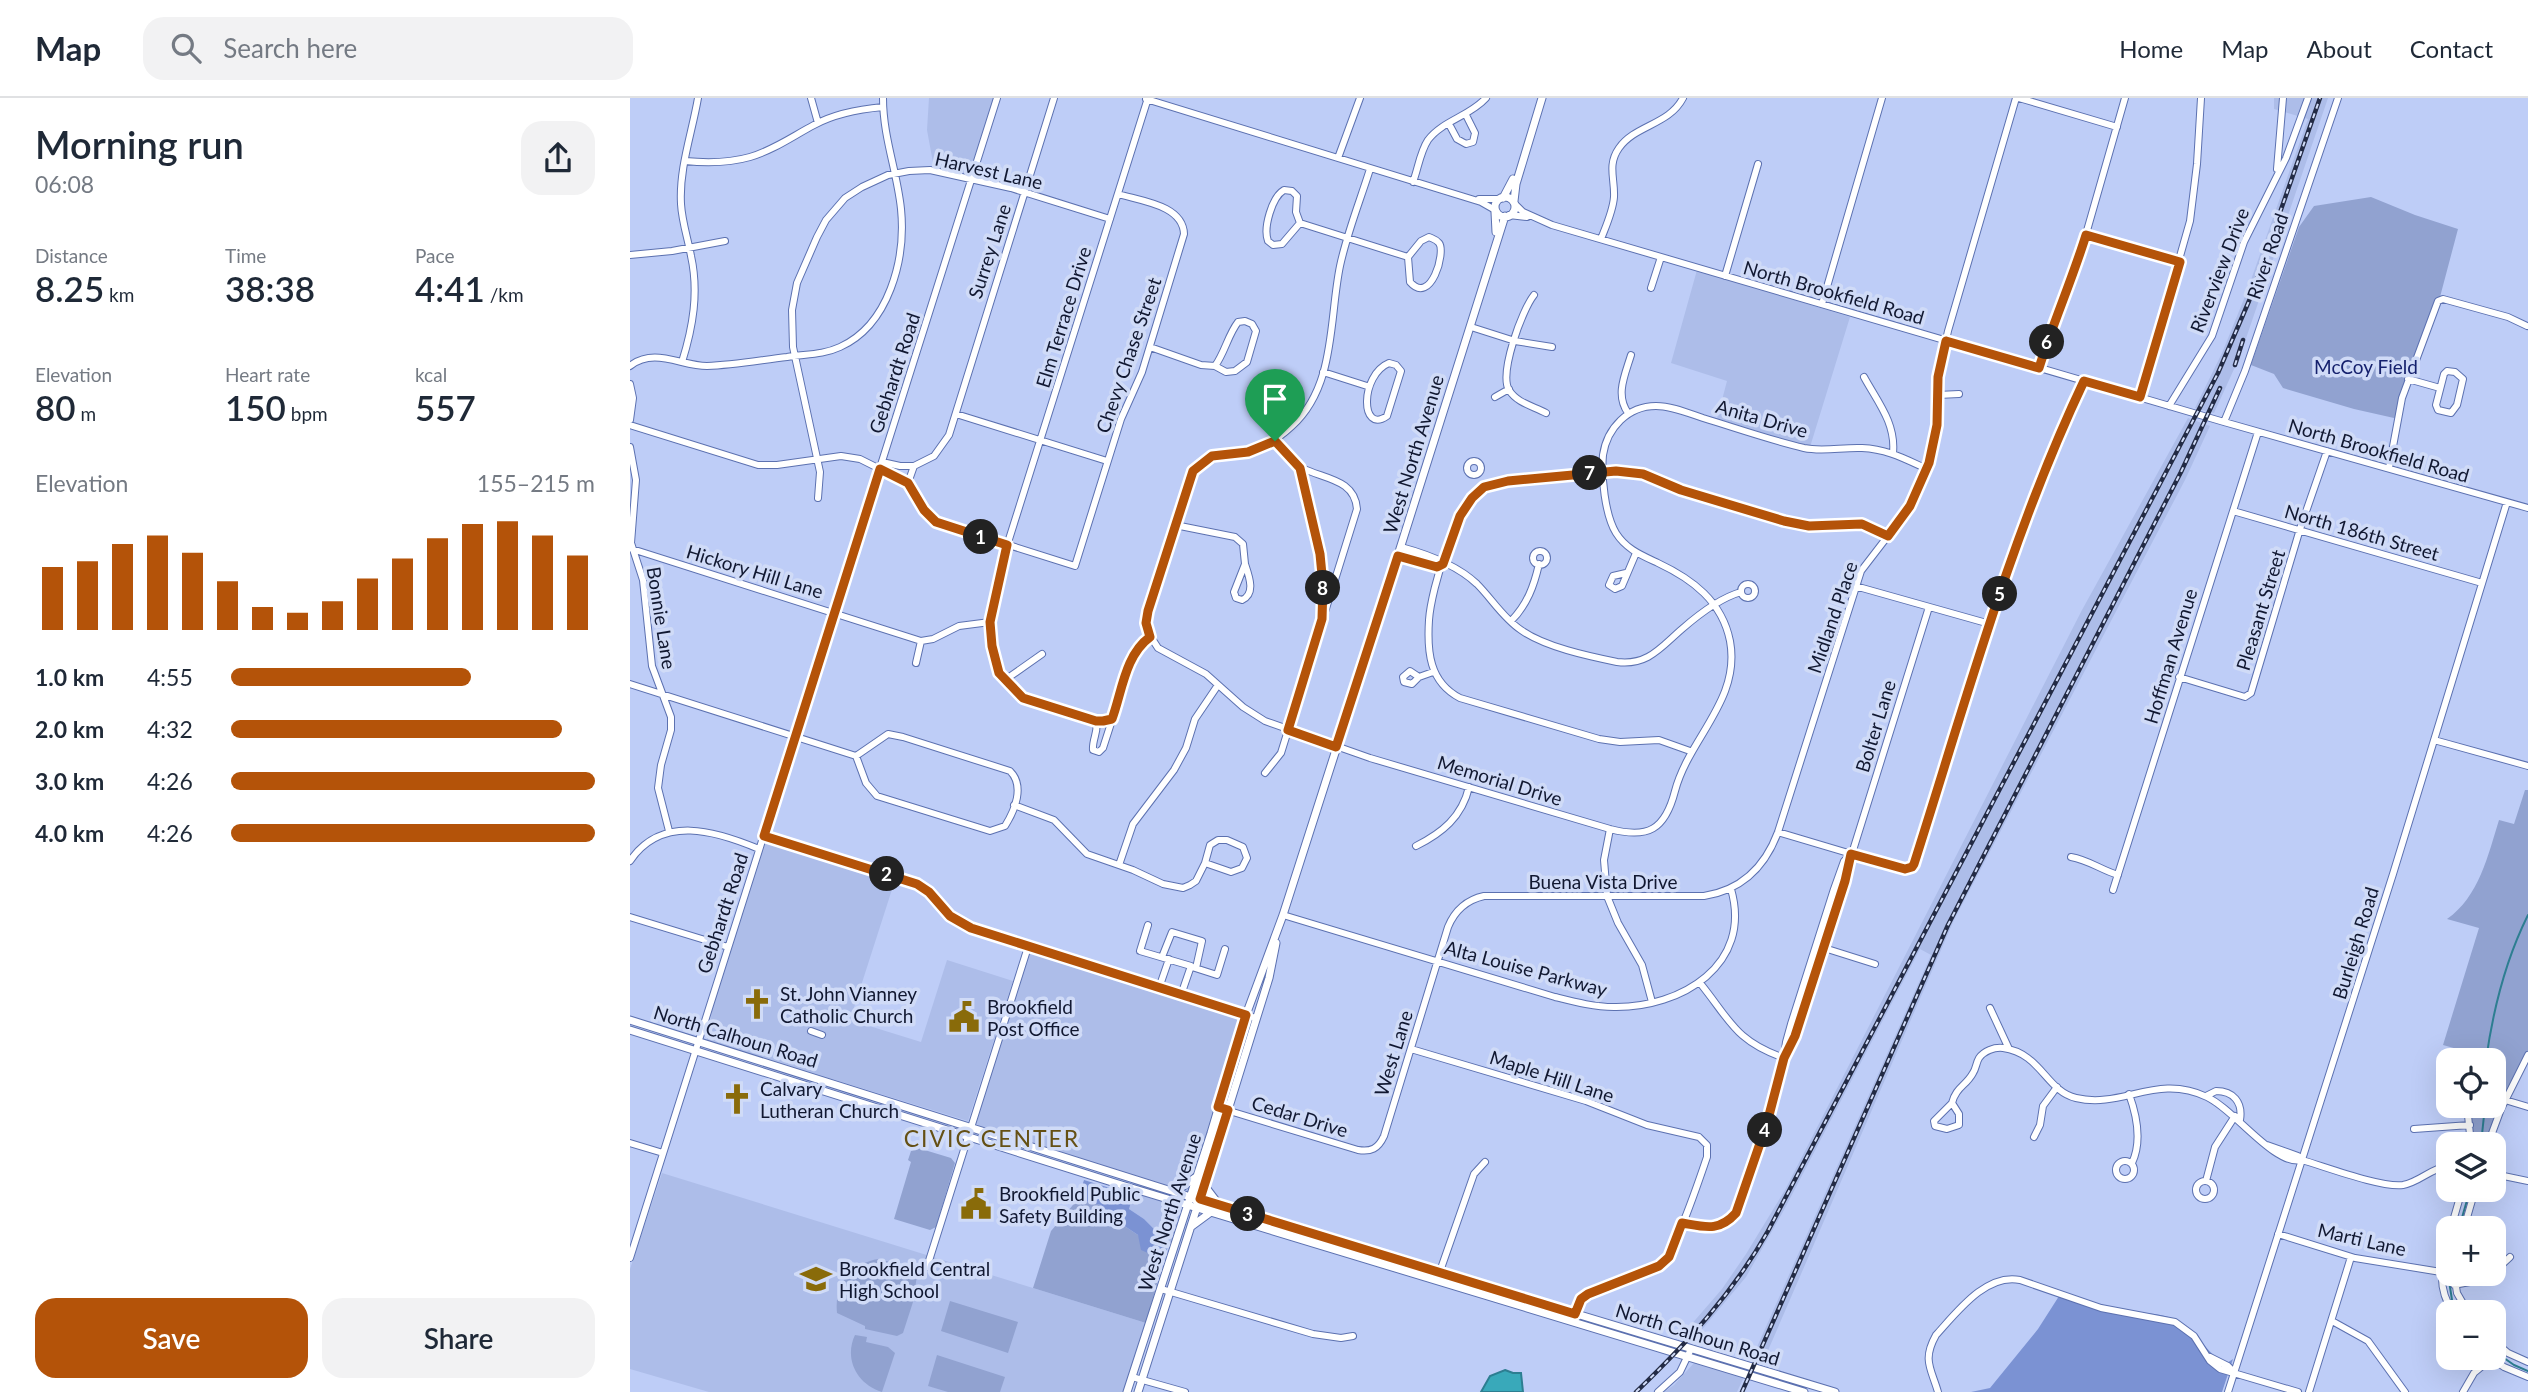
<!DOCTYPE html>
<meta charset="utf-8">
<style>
:root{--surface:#fff;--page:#f2f2f3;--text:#1f2937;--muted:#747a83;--line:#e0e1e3;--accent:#b45309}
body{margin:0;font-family:Lato,sans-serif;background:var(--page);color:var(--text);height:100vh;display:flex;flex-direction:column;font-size:26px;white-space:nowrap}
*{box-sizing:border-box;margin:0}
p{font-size:23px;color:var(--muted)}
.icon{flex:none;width:38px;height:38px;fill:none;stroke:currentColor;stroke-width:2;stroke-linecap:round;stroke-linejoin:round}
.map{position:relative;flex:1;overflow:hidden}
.sheet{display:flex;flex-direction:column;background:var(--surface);width:630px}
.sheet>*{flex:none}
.fabs{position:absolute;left:1806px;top:950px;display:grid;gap:14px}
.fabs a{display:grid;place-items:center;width:70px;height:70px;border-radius:14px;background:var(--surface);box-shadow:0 7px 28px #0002;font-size:35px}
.pin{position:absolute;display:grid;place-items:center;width:60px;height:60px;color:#fff;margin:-72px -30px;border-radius:50% 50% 50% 0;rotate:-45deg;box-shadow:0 0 7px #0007}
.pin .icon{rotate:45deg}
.km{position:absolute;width:35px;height:35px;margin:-18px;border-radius:50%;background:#222;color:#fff;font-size:19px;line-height:35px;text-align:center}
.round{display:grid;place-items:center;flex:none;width:74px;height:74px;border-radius:21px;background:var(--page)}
.headline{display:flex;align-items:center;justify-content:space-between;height:119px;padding:0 35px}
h1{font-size:38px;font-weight:600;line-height:52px}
.stats{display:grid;grid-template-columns:repeat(3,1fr);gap:10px;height:119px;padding:7px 35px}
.stats div{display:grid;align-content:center}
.stats b{font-size:35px;font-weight:600}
.stats small{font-size:19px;font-weight:400}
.stats p{font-size:19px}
.chart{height:196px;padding:14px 35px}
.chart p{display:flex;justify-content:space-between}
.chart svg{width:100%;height:126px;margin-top:7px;stroke:var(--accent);stroke-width:6}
.action{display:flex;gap:14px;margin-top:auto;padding:14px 35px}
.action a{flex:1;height:80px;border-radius:21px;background:var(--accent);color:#fff;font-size:28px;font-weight:600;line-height:80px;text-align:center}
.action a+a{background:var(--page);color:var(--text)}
ul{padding:0 35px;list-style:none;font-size:23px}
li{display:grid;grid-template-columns:112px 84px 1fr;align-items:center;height:52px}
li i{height:18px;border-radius:9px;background:var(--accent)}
header{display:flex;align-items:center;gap:42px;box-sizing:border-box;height:98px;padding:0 35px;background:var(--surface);border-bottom:2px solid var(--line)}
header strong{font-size:33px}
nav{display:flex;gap:38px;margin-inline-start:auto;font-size:24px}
.search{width:490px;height:63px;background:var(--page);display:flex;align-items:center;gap:18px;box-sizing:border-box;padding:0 24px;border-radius:21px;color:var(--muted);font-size:26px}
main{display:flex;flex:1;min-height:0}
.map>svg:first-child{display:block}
.built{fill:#adbde9}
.green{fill:#91a2d0}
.forest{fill:#7b92d3}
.water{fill:#39a9ba;stroke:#2d7e91;stroke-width:2}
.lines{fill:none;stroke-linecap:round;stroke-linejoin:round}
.stream{stroke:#2d7e91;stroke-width:2}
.minor-casing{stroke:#5c71b0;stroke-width:8}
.major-casing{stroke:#5c71b0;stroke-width:9}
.minor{stroke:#fff;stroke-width:6}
.major{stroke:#fff;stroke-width:7}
.rail-casing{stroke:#232b45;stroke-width:4.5}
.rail{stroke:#d0dbf7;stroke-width:2;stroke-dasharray:5;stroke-linecap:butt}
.route-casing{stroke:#fff;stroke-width:14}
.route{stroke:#b45309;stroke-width:9}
.labels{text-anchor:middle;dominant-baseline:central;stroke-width:7;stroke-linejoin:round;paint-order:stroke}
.street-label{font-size:19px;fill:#111831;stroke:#d0dbf7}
.park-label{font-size:19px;fill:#15216d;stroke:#d0dbf7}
.poi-label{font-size:19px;fill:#111831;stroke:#d0dbf7;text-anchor:start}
.quarter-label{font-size:23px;letter-spacing:2px;fill:#655014;stroke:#d0dbf7}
</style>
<header>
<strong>Map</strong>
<div class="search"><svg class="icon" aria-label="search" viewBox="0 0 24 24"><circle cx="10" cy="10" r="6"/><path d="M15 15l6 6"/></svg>Search here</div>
<nav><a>Home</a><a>Map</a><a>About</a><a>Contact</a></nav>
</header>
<main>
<section class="sheet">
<div class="headline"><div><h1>Morning run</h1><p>06:08</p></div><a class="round"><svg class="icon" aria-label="share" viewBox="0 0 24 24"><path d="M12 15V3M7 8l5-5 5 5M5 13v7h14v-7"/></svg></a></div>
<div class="stats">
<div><p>Distance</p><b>8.25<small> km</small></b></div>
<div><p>Time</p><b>38:38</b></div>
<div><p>Pace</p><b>4:41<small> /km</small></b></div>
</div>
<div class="stats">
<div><p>Elevation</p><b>80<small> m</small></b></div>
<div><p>Heart rate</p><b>150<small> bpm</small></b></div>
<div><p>kcal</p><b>557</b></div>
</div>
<div class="chart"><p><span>Elevation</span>155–215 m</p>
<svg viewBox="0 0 160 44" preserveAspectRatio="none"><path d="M5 44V22M15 44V20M25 44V14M35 44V11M45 44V17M55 44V27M65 44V36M75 44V38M85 44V34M95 44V26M105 44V19M115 44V12M125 44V7M135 44V6M145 44V11M155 44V18"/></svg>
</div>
<ul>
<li><b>1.0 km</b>4:55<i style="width:66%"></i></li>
<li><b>2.0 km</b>4:32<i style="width:91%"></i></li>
<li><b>3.0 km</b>4:26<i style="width:100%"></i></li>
<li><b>4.0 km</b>4:26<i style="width:100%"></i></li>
</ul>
<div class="action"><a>Save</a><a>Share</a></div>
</section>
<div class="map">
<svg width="1898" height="1294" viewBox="0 0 1898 1294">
<rect width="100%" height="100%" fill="#becdf7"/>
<path class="built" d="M299 0H365L342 74 339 77 304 70 297 32Z
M1644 0H1698L1610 258 1584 315 1565 310 1592 255 1616 196 1678 21 1644 11Z
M1067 172 1220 219 1180 349 1087 321 1097 283 1041 265Z
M1558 320 1580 328 1555 382 1324 822 1130 1271 1119 1267 1301 857 1290 851 1154 1112 1116 1179 1059 1247 1047 1243 1092 1191 1116 1156 1155 1092 1452 512Z
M133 738 266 779 220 922 291 944 317 862 383 883 338 1023 202 981 200 985 76 946 88 880Z
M398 849 616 917 562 1093 541 1147 514 1121 499 1111 504 1077 351 1029 344 1024Z
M32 1075 516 1225 494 1294H79L0 1271V1171Z
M1064 1265H1067L1114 1279 1107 1294H1034L1044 1287Z"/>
<path class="green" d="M1741 99 1785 117 1828 131 1810 199 1804 206 1767 319 1764 320 1724 311 1653 290 1644 276 1621 267 1669 129 1684 108Z
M1895 692H1898V952L1872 1004 1857 1046H1844L1840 1008H1864V962H1844L1845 956 1813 947 1849 830 1817 821C1849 799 1858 757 1869 722L1884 726Z
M288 1050 321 1060 325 1065 306 1129 300 1132 264 1121 281 1064 278 1062 281 1053Z
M448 1101 471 1107 493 1127 508 1137 520 1156 535 1157 516 1225 403 1190 421 1133Z
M248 1161 288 1171 283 1204 273 1235 267 1238 235 1231V1228L207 1215C204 1186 221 1166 248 1161Z
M320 1203 388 1224 378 1255 311 1233Z
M225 1237 237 1239 236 1244 258 1249 265 1255 252 1294C226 1286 214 1260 225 1237Z
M307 1257 375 1279 370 1294H318L298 1288Z"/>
<path class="forest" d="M454 1082 503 1097 499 1111 514 1121 539 1146 535 1157 520 1156 511 1152 508 1137 493 1127 471 1107 448 1101Z
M1431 1195C1456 1203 1480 1209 1505 1214 1518 1216 1531 1215 1543 1221 1570 1233 1574 1256 1597 1265L1603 1261 1592 1294H1341L1360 1290 1408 1231Z"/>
<path class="water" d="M875 1272 883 1275H891L893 1294H851L860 1278Z"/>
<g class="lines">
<path class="stream" d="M1856 962C1863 912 1875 863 1898 817
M1851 1046 1855 1008
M1829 1130 1840 1092
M1818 1176 1822 1202 1830 1214
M1864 1253 1884 1267 1898 1273"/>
<defs>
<path id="minor" d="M181 0 188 25
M1389 0 1487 29
M516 1 851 104 865 112
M819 26 827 41 836 46 843 44 845 35 836 17
M708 60 730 0
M55 63C76 65 99 65 120 59 144 52 163 38 184 27 204 16 231 11 253 9
M740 71C730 103 717 135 710 168 699 221 706 288 662 328 649 340 634 351 616 354 593 359 581 352 563 373L518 513 517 533 528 550 576 576 613 609 635 623 740 660 980 731C1018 741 1035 732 1045 693 1059 640 1111 602 1100 543 1092 503 1062 481 1028 465 1011 457 996 451 986 435 975 417 971 378 973 357 977 330 998 308 1026 308 1042 308 1058 315 1073 320 1106 330 1140 342 1174 350 1193 354 1213 349 1232 350 1257 351 1275 361 1297 371
M1647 71 1653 0
M783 84C788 71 790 54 798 42 812 23 840 18 856 0
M654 92 662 93 667 98 666 114 670 125 652 146 643 147 638 143C633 130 642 99 654 92Z
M849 101H870
M885 106 893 114 922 127 1594 324 1898 410
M879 117 897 119
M670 125 778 159
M1456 137 1550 164
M799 139C803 141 806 141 809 145 816 154 801 208 780 184L778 159 791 143Z
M971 141C976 128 983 113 984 99 985 81 977 67 989 50 1005 27 1039 27 1053 0
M0 157 42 153 95 143
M1095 178 1128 66
M1021 190 1031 159
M904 197C892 212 869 275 879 292 887 305 903 308 916 315
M1192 206 1252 0
M615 223 622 226 626 233 617 264 605 273 596 274 585 268C595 254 598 237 608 224Z
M841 229 885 243 922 249
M520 249 571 267 585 268
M52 264C63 229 69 194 61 158 58 141 52 124 51 106 49 70 62 35 68 0
M759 265 766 267 771 273 757 318C730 337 730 277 759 265Z
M0 268C24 249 51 268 77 268 104 267 131 262 157 259 175 256 193 257 210 249 259 227 276 161 271 111 267 73 253 39 253 0
M1410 270 1426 217 1450 157 1495 0
M1817 273 1825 274 1833 281 1827 307 1821 315 1808 312 1806 307 1814 276Z
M693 274 737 288
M1234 279C1247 303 1266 325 1263 355
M1778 281 1810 290
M0 286 3 300 0 322
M1308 297 1329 296
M865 299 879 291
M1510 299 1560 123 1567 66 1571 0
M1539 308 1582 238 1614 144 1656 60 1678 0
M998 315C985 297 995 277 1001 257
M326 316 477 363
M1594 324 1615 273 1708 0
M0 327 128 367H147L211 358 230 361 278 385 294 412 306 424 445 468 491 321 512 274 554 136C553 107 511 103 488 96
M0 349 6 382 1 445 13 482 22 568 41 619V632L31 667 28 690 39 733
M837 370a7 7 0 1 1 14 0a7 7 0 1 1-14 0Z
M252 364 270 368H284
M670 370 690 456 693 513
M1759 370 1772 300 1808 203 1813 201 1878 219 1897 228
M278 385 284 368 304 358 319 337 424 0
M188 400 190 374 163 249 162 212 167 185 187 139 196 122 215 100 232 89 258 77 279 73 300 72 381 90 480 121
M1603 413 1852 485
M545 427 605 439 613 446 615 466
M771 449C797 456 827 467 847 486 862 501 873 520 891 532 915 549 958 558 987 564 1018 568 1031 549 1052 531 1068 517 1090 500 1111 494
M2 451 291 543 303 541 329 528 360 524
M903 460a7 7 0 1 1 14 0a7 7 0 1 1-14 0Z
M768 459 807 469 813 466
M615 466C619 478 626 496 612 502L606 500 604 494Z
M996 475 983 478 979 487 985 491 992 488 1006 455
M1111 493a7 7 0 1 1 14 0a7 7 0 1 1-14 0Z
M1225 488 1360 526
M881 523C897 507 904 488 909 466
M286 565 291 543
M789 579 780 573 773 579 774 584 782 586 789 579 803 574
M1549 579 1615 599 1621 595 1670 431 1697 353
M375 582 412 556
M0 586 226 658
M482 621 466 623 399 603 386 594 369 574 362 548 360 524 375 454 518 0
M466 623C469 632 462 642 463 652L469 654 473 650 503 557 509 547 520 539
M258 636 273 639 380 673C395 688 385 712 375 728L360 733 247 698 236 685 226 658Z
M1804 642 1898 668
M1060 653 1029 642 990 644 969 641 830 600C799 584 797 553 799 522 801 492 827 401 856 388 878 378 910 380 935 378 959 375 984 370 1009 375 1024 378 1038 388 1053 393 1085 405 1121 415 1154 423 1190 432 1226 418 1258 438
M635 675 651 655 727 411C725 381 694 381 672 370 662 365 651 352 644 343
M384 707 424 722 457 756 503 772 533 786 553 790 560 787 566 783 575 765
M980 731 974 762 977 798 988 825 1012 867 1022 904
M1148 734 1262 768 1275 771 1282 769 1381 462 1412 381 1454 283
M133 738 287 786 299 794 320 818 341 830 626 920
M588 742H597L613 749 617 760 612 770 601 774 575 765 580 747Z
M786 748C812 735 832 719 839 689
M1441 759C1459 762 1471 772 1488 777
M0 763C32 716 86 733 129 751
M489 767 503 726 544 672 556 650 565 621 588 587
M1483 792 1628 334
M653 817 925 899C945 904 964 909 984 909 1051 910 1123 867 1101 791
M0 819 98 849
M518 827 510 853 561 868 551 897
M1191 849 1245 866
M532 859 542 834 572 843 566 870
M562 869 587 877 595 851
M1070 885C1100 922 1105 943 1154 960
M529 890 539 861
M1360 910 1379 951
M181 933 192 937
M781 951 956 1003 1017 1027 1069 1039 1077 1047V1059C1070 1079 1044 1159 1029 1168 1008 1181 981 1185 958 1196L951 1201 944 1219
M1154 960 1165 938 1299 509
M1499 996C1507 1018 1512 1044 1502 1065
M1576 998 1586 993C1603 993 1613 1004 1610 1022
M1875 1002 1898 1009
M1322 1005 1304 1023 1305 1028 1317 1031 1329 1027V1016L1322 1005C1326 989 1336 988 1343 975 1346 971 1346 965 1349 960 1354 953 1364 949 1373 950 1411 955 1416 993 1446 1000 1493 1011 1526 975 1577 999 1604 1011 1645 1069 1672 1062
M1837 1008 1841 1046
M593 1011 728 1052C741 1054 748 1051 754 1038L818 829C825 812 836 802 854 798H1074C1112 792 1135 769 1148 734L1231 473 1281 408 1299 365 1307 327 1308 279 1318 233 1386 0
M1784 1031 1840 1027
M1404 1039 1410 1027 1413 1008 1427 989
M0 1045 33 1055
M1858 1046 1871 1011 1898 957
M1637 1047 1668 1058 1672 1062C1696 1069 1752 1090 1773 1087 1790 1084 1801 1070 1818 1068
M1486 1072a9 9 0 1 1 18 0a9 9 0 1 1-18 0Z
M1864 1076 1898 1083
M1576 1083 1585 1049 1605 1018
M1566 1092a9 9 0 1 1 18 0a9 9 0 1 1-18 0Z
M1052 1125C1077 1129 1092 1136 1109 1111L1152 973 1156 944 1161 926 1204 791 1214 763 1221 756
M1821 1130 1832 1092
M1834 1130 1845 1092
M1648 1136 1725 1160 1811 1174
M1818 1142C1811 1168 1807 1191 1823 1214
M0 1160 367 0
M297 1169 398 849
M1864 1174 1880 1159
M1824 1176 1827 1195 1838 1214
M808 1179 844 1076 855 1064
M1824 1187 1850 1182 1862 1176
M531 1191 683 1236 711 1240 723 1238
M1702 1223 1738 1243 1775 1294
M1864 1243 1878 1255 1898 1264
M1580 1259 1598 1268 1604 1274
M1861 1260 1874 1269 1898 1279
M502 1279 555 1294
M1028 1294 1050 1274 1061 1251
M1308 1294C1301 1270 1292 1262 1306 1237 1327 1214 1356 1175 1390 1182L1471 1210 1545 1224 1564 1238 1580 1263 1590 1271 1668 1294
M1598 1294 1763 776 1877 404
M1679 1294 1721 1159
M1833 1294 1844 1275 1862 1260"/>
<path id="major" d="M865 109a10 10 0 1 1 20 0a10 10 0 1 1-20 0Z
M873 100 883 81
M884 103 886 86 912 0
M865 114 866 134
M0 922 589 1108 1205 1294
M0 932 485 1085 1174 1294
M574 1087 590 1108
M545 1094 566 1079
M565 1102 574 1070
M562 1128 581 1114
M497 1294 581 1035 616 917 653 817 738 552 875 118
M508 1294 598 1012 639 880 646 845"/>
</defs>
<use href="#minor" class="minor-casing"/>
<use href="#major" class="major-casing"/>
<use href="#minor" class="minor"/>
<use href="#major" class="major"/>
<defs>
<path id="rail" d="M1605 267 1613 242
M1006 1294C1057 1245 1103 1195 1138 1133L1588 275 1619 203 1690 0
M1112 1294 1318 827 1551 374 1590 290"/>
</defs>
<use href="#rail" class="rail-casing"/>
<use href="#rail" class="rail"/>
</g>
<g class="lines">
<defs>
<path id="route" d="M1456 137 1550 164 1510 299 1454 283C1381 437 1336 603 1284 766L1282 769 1275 771 1221 756 1215 783 1165 938 1154 960 1137 1025 1106 1115C1089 1134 1075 1129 1052 1125L1039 1159 1029 1168 958 1196 951 1201 945 1216 570 1101 598 1012 588 1009 616 917 341 830 320 818 299 794 287 786 134 738 250 371 278 385 294 412 306 424 377 447 360 524 362 548 369 575 393 600 466 623H473L482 621C492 594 495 557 520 539L516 525 518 513 563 373 582 358 618 354 645 343 670 370 690 456 693 487 692 521 658 632 706 649 768 458 807 469 813 466 830 418 842 400 854 389 878 383 986 373 1013 376 1051 392 1154 423 1179 428 1232 426 1258 438 1280 408 1299 365 1307 327 1308 279 1316 243 1409 270C1423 225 1442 182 1456 137Z"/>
</defs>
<use href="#route" class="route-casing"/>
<use href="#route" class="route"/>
</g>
<defs>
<symbol id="church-bare" viewBox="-9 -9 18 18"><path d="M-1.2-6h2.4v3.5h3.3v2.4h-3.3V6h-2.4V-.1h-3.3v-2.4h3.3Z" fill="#896b0a" stroke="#d0dbf7" stroke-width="2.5" paint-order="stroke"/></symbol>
<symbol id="civic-bare" viewBox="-9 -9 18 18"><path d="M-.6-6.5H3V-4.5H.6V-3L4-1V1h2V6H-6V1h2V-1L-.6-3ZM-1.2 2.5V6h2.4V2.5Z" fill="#896b0a" stroke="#d0dbf7" stroke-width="2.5" paint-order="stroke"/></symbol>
<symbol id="school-bare" viewBox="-9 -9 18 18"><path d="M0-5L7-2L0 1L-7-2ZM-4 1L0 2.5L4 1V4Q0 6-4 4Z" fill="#896b0a" stroke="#d0dbf7" stroke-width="2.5" paint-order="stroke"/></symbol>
</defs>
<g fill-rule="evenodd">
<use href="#church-bare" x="105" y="884" width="44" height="44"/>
<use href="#civic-bare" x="312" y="897" width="44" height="44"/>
<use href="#church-bare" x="85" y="979" width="44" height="44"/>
<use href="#civic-bare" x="324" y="1084" width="44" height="44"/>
<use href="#school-bare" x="164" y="1159" width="44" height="44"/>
</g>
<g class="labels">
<g class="street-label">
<text transform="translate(359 72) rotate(13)">Harvest Lane</text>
<text transform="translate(359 153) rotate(-72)">Surrey Lane</text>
<text transform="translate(1637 158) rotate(-71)">River Road</text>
<text transform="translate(1589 172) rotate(-69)">Riverview Drive</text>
<text transform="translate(1204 194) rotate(16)">North Brookfield Road</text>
<text transform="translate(433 219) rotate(-73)">Elm Terrace Drive</text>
<text transform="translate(498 257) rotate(-71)">Chevy Chase Street</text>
<text transform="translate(264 275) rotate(-72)">Gebhardt Road</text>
<text transform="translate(1132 320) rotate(16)">Anita Drive</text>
<text transform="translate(1749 352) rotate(16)">North Brookfield Road</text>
<text transform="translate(783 356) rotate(-73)">West North Avenue</text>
<text transform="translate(1732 434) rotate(16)">North 186th Street</text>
<text transform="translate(125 473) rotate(17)">Hickory Hill Lane</text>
<text transform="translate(1630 512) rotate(-73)">Pleasant Street</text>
<text transform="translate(1202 519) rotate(-71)">Midland Place</text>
<text transform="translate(32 520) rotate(81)">Bonnie Lane</text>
<text transform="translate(1540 558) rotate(-73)">Hoffman Avenue</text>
<text transform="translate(1245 628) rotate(-73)">Bolter Lane</text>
<text transform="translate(870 682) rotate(17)">Memorial Drive</text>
<text x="973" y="783">Buena Vista Drive</text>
<text transform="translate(92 815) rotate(-72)">Gebhardt Road</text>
<text transform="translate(1725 845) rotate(-73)">Burleigh Road</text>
<text transform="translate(896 870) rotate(15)">Alta Louise Parkway</text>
<text transform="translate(106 938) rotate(17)">North Calhoun Road</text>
<text transform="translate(763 955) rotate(-73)">West Lane</text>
<text transform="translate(922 978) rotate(18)">Maple Hill Lane</text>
<text transform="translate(670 1018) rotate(17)">Cedar Drive</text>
<text transform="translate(539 1114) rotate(-72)">West North Avenue</text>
<text transform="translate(1732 1141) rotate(13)">Marti Lane</text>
<text transform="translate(1068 1236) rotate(17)">North Calhoun Road</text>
</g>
<g class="park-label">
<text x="1736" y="268">McCoy Field</text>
</g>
<g class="poi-label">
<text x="150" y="895">St. John Vianney<tspan x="150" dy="22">Catholic Church</tspan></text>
<text x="357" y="908">Brookfield<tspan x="357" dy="22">Post Office</tspan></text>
<text x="130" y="990">Calvary<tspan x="130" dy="22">Lutheran Church</tspan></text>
<text x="369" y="1095">Brookfield Public<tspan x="369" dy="22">Safety Building</tspan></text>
<text x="209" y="1170">Brookfield Central<tspan x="209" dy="22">High School</tspan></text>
</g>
<g class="quarter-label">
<text x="362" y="1040">CIVIC CENTER</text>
</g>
</g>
</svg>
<div class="fabs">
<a><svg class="icon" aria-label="locate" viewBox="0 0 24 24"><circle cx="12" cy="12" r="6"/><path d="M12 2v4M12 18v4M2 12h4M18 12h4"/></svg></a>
<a><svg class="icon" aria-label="layers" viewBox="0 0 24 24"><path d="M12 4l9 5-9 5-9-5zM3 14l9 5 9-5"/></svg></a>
<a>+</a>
<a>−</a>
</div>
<div class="pin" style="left:645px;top:343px;background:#1e9e55"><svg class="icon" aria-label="arrive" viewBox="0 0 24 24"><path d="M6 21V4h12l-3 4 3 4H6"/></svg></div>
<b class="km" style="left:351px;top:439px">1</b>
<b class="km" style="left:257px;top:776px">2</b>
<b class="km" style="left:618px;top:1116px">3</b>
<b class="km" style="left:1135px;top:1032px">4</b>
<b class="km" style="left:1370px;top:496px">5</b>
<b class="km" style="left:1417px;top:244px">6</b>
<b class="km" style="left:960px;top:375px">7</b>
<b class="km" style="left:693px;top:490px">8</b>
</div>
</main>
